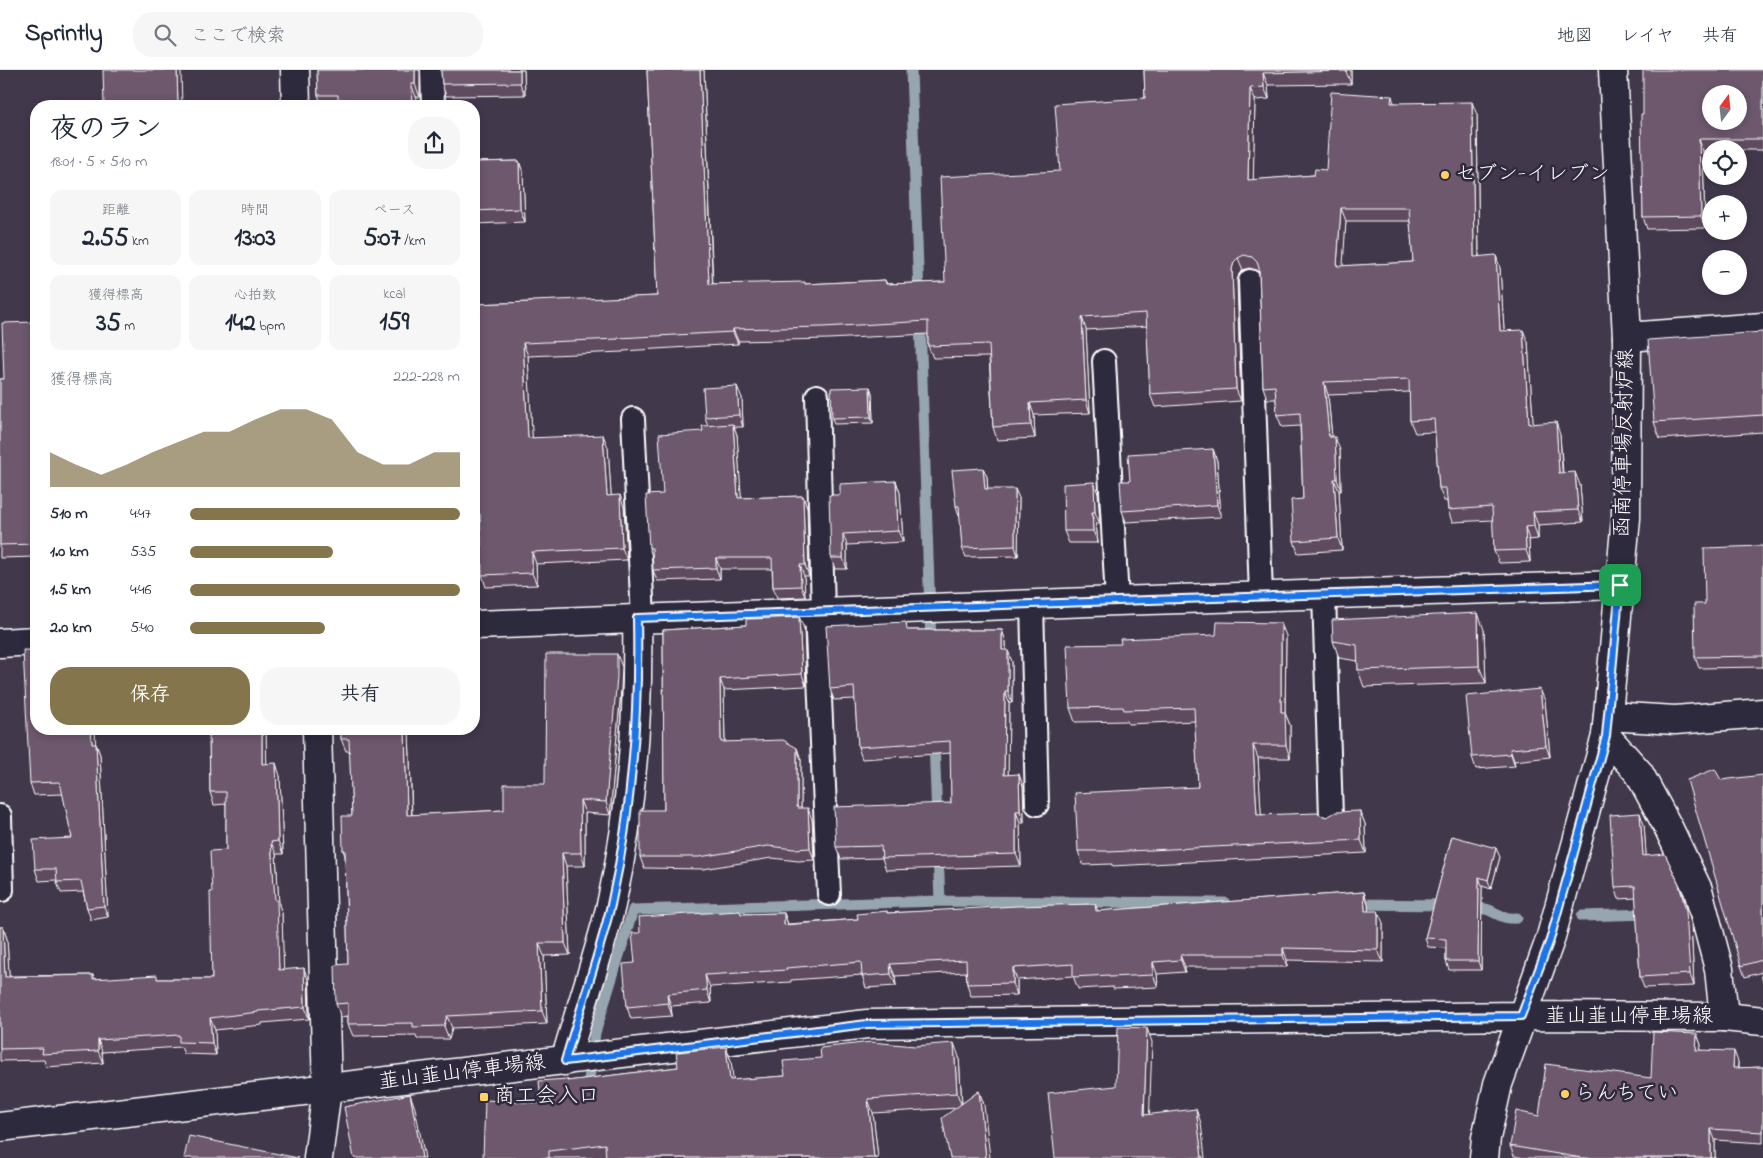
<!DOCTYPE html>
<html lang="ja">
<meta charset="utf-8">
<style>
:root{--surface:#fff;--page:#f6f6f7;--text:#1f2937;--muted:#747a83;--line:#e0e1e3;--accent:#84754c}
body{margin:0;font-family:"Indie Flower","Klee One",sans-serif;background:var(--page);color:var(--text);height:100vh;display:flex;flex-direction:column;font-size:19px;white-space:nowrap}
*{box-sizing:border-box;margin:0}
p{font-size:16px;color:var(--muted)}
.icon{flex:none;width:28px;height:28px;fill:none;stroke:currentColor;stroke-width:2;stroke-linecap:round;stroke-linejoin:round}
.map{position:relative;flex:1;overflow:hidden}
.drawer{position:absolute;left:30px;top:30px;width:450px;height:635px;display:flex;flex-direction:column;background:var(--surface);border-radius:20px;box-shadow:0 2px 8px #0003}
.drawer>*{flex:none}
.needle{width:32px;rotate:15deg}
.tools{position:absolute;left:1702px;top:15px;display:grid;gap:10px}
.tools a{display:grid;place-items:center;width:45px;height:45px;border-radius:50%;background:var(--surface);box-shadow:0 2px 8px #0003;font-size:25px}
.pin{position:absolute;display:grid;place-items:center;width:42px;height:42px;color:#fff;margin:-21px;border-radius:10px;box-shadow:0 2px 8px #0006}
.round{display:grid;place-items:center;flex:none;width:52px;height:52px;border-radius:20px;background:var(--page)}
.headline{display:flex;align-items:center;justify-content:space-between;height:85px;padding:0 20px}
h1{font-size:28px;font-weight:700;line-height:38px}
.metrics{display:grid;grid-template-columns:repeat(3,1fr);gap:8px;height:85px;padding:5px 20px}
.metrics div{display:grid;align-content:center;border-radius:12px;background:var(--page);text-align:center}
.metrics b{font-size:25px;font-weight:700}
.metrics small{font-size:14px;font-weight:400}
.metrics p{font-size:14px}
.chart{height:140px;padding:10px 20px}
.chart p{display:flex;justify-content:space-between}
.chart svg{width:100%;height:90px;margin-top:5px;fill:var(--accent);opacity:.7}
.button{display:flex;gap:10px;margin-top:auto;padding:10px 20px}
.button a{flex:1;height:58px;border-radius:20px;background:var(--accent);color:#fff;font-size:20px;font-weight:700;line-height:58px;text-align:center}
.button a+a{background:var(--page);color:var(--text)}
ul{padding:0 20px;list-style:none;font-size:16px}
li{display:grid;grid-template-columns:80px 60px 1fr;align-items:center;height:38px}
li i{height:12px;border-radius:6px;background:var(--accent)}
header{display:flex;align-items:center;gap:30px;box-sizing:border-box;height:70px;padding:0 25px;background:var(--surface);border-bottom:1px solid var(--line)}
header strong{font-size:24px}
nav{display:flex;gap:28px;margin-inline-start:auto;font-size:18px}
.search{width:350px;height:45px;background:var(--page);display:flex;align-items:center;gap:12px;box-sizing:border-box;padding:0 18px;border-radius:20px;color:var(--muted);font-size:19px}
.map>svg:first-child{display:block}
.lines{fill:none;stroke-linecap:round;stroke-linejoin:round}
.stream{stroke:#96a5af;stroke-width:11}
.lane-casing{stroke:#fff;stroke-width:26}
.street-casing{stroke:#fff;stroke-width:31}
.secondary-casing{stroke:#fff;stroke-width:31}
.lane{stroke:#2f2a3d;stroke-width:22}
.street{stroke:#2f2a3d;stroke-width:28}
.secondary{stroke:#2f2a3d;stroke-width:28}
.wall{fill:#5e4c5f;stroke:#fff;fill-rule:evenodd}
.shaded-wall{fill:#4c3e4d;stroke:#fff}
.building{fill:#6d586e;stroke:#fff;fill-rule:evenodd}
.route-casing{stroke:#fff;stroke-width:10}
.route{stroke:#1a73e8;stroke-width:6}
.poi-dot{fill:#ffd166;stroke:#2f2a3d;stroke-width:2}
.labels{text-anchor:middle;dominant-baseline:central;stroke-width:5;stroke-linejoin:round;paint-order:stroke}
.poi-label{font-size:21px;fill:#fff;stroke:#2f2a3d;text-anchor:start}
.street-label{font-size:21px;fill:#fff;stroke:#2f2a3d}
</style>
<header>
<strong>Sprintly</strong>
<div class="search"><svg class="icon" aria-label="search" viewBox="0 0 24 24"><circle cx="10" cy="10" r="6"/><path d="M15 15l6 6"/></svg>ここで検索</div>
<nav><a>地図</a><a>レイヤ</a><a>共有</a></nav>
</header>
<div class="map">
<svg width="1763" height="1088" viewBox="0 0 1763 1088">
<rect width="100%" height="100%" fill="#42384c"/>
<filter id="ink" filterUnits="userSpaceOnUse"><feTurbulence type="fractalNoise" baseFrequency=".02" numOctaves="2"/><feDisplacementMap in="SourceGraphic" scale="10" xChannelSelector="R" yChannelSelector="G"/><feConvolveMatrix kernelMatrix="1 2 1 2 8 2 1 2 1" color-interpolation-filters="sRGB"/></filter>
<g filter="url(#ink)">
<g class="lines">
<path class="stream" d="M911 0 919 227
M920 251 931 574
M934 670 937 749
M938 783 940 831
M1353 834 1447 835
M1468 837C1475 838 1483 838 1489 840 1500 845 1504 849 1517 848
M1582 846 1650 844
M590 1023 589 1010 595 963 633 840 940 831 1225 833"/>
<defs>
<path id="lane" d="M432 0 433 36
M1250 211 1261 526
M1104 291 1117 531
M817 326 823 541
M633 349 643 548
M1324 524 1331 747
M1032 534 1037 734
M816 542 829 824
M0 746 2 820"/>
<path id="street" d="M295 0 296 36
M1627 267 1763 257
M474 555 1117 531 1620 515
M0 573 36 571
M1608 646 1675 650 1763 643
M317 659 327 1019 318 1088
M1606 666 1639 703 1669 759 1698 820 1719 899 1724 947
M565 991C580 939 598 888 611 835 632 741 639 645 637 549"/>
<path id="secondary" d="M0 1057 867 954 1521 946 1724 947 1763 951
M1484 1088 1486 1068 1498 1014 1550 870 1606 666 1626 448 1627 267 1613 0"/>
</defs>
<use href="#lane" class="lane-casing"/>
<use href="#street" class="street-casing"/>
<use href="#secondary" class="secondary-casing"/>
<use href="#lane" class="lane"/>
<use href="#street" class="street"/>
<use href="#secondary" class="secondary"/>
</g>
<path class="wall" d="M317 0H420V27H416V36H322L318 25Z
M441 0H524L525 25 446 26 442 14Z
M647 0H704L713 214H806L885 210 887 214 945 212 1060 101 1145 28 1144 0H1351V14L1268 15 1269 29 1255 30 1253 110 1314 105 1326 100 1392 26 1394 33 1477 45 1479 186 1500 198 1504 261 1528 272 1533 353 1560 365 1563 403 1580 415 1583 452 1538 455V469L1529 470 1530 492 1499 493 1494 481 1493 450 1452 452 1448 440 1447 431H1444L1439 418 1435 362 1415 363 1410 351V322L1328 325 1332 367 1340 380 1341 421H1339L1342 480 1298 483 1294 471 1303 429 1300 356 1282 357 1277 345 1276 329H1267L1263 317 1259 202 1257 200 1249 198 1243 200 1239 204 1237 211 1241 331 1155 337 1150 324 1147 256 1086 260 1090 343 1034 345 1035 368 997 370 993 357 989 287 933 288 928 276V264L828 269 738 271V274L623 281V282L528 286 532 368 608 377 611 425 624 437 627 490 536 494 537 515 486 517 482 505 480 457H477L474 449V234L532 232 657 226ZM1346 151H1410L1413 192 1342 196Z
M1763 0V80H1739V79H1711V81H1703L1705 158 1647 159 1643 147V44Z
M519 91 523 103 525 152 474 154V92Z
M36 252V487L0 488V309H4Z
M1763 262V362L1660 369 1654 352Z
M870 317 872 323 873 353 834 354 832 348Z
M742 328 743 357H734L737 365 741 428 803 426 807 437 809 506H804L805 527 777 528 773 517 772 499H720V509L657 511 653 500 652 486 649 478 663 424 703 361 708 356 705 347Z
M1213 379 1217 391 1221 447 1126 452 1122 441 1130 411Z
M983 398 987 407 988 419 1019 428 1018 486 966 487 962 478 960 445 959 446 956 436Z
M896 411 900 423 903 472 847 475V499H835L831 488 840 425Z
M1094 412 1098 424 1100 454H1096L1098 473H1069L1064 461Z
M1763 476V597L1699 598 1695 587 1705 534Z
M799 547 804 558 806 616 724 620 725 672 797 678 801 690V738L812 750 814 790 798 791 772 788 703 799 644 798 640 787 664 740 663 560 746 555Z
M909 560H1002L1006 572V580L1012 592V633H1009L1008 705 1023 716 1024 753H1020L1021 796 886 800 882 788 841 789 836 777 951 733V683L862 689 858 677 855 629 834 630 830 619Z
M1484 560 1486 613 1364 617 1358 600V591L1339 588 1333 571Z
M1286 566 1285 643 1290 655V688H1258L1261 745H1320L1327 747 1360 741 1365 754 1366 783 1112 796V794L1083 795 1078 781 1198 717 1195 651 1128 654 1127 651 1075 652 1070 638 1121 574Z
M622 597 621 619 610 745 585 743V796H566L570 885 544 886 547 954 452 958 449 969H417L416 965 353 966 348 954V946L341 947 336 934 348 894 345 786 343 780 352 746 350 681H346L341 669V659H409L412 745 504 740 545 714Z
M1545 631 1550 687 1514 691 1515 696 1476 699 1472 687Z
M209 659H266V693L280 706 283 784H276L279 836 282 843 283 899 308 910 309 949 262 953V955L215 960 216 985 184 984 181 977 102 982 103 993 46 997 44 990 0 991V857H3L7 869 9 906 93 905 95 909H212V822L226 780V734L214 735 210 722Z
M96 674 100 685 108 847 91 850 87 838 83 822 61 823 56 810 39 811 35 799 72 768 63 724 34 725 30 713Z
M1763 705V912L1762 908V902L1745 907 1741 896Z
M1644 755 1646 786 1683 825 1691 853 1694 916 1644 918 1640 907 1636 828 1619 829 1615 817Z
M1452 766 1500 787 1491 819 1482 816 1481 900H1449L1446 891V878L1428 877 1425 868Z
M1364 822 1368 834V841L1383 853V892L1287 890V897H1185V902L1157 904 1158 917 1113 919V917L1078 919 1073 906 1017 910V925L971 926 967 914 966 902 895 906 896 916 866 918 862 905 791 910V912L710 917 711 933 671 936 672 946 631 949 627 937 640 863 742 844 784 843 788 854 858 849 887 841V843L1095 834 1098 841Z
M1697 964 1701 975 1700 980 1738 992V998L1763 997V1073L1715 1070V1088H1524L1514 1086 1510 1076 1539 1046 1651 1008Z
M726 977 731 991 733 1010 785 1006 959 987 962 1034 979 1021 984 1035 957 1038 873 1043 878 1088H483L567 1009 568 1011 678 997Z"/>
<path class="shaded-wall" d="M177 0H180L181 3 182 36H178Z
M415 0H420V27L415 14Z
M520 0H524L525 25 520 13Z
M700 0H704L713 227 709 214Z
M1346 0H1351V14L1346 1Z
M1263 3 1268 15 1269 29 1264 17Z
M411 14 416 27V36H412Z
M1250 18 1255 30 1253 123 1248 110Z
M1472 32 1477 45 1479 199 1474 187Z
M1699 69 1703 81 1705 158 1701 146Z
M519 91 523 103 525 152 520 139Z
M1341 138 1346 151 1342 209 1337 196Z
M1496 185 1500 198 1505 274 1500 261Z
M1238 188 1243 200 1239 204 1237 211 1241 331 1236 319 1232 199 1234 192Z
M1082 247 1086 260 1090 343 1086 330Z
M733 259 738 271V274L733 262Z
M1523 260 1528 272 1534 366 1529 354Z
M523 273 528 286 533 381 528 368Z
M1324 312 1328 325 1333 380 1329 367Z
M737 316 742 328 743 357 739 345Z
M870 317 872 323 873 353 871 347Z
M1030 333 1034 345 1035 368 1031 355Z
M1556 352 1560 365 1563 416 1559 403Z
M733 354 737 365 742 439 738 428Z
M603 365 608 377 612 438 607 426Z
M1335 367 1340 380 1341 421 1337 409Z
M1213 379 1217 391 1221 447 1217 435Z
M983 398 987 407 988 429 985 419Z
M1575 402 1580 415 1583 452 1578 440Z
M1334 409 1339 421 1342 480 1338 468Z
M896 411 900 423 903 472 898 461Z
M1094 412 1098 424 1100 454 1095 442Z
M1015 419 1019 428 1018 486 1015 476Z
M620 425 624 437 627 490 622 478Z
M803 426 807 437 809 506 805 495Z
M1092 442 1096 454 1098 473 1093 461Z
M1533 442 1538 455V469L1534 456Z
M1525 457 1529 470 1530 492 1526 480Z
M843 464 847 475V499L843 488Z
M532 482 536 494 537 515 532 503Z
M716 488 720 499V509L716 498Z
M800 495 804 506 805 527 801 516Z
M1478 543 1484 560 1486 613 1479 596Z
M799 547 804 558 806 616 802 604Z
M1281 553 1286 566 1285 643 1290 655V688L1286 675 1281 642Z
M1002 560 1006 572V592L1002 580Z
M1008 580 1012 592V633L1008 621Z
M617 584 622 597 621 619 610 745 606 732Z
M720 609 724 620 725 683 721 672Z
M1540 619 1545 631 1550 687 1546 676Z
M1005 621 1009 633 1008 716 1004 705Z
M91 659H95L96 685 92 674Z
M262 659H266L267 706 262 694Z
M405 659H409L412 757 407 745Z
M96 674 100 685 108 847 104 836Z
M1253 675 1258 688 1262 758 1257 745Z
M797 678 801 690V747L797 736Z
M1510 679 1514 691 1515 696 1511 684Z
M276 693 280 706 283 784 278 771Z
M1019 704 1023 716 1024 753 1020 741Z
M580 730 585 743V796L581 783Z
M808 738 812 750 814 790 810 778Z
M1016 741 1020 753 1021 796 1016 784Z
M1360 741 1365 754 1366 783 1361 770Z
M1640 743 1644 755 1647 798 1643 786Z
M271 772 276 784 279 835 282 843 284 912 279 900Z
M1496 778 1500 787 1491 819 1488 810Z
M562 783 566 796 570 885 565 873Z
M1479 807 1482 816 1481 900 1478 891Z
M1679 814 1683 825 1691 853 1694 916 1690 904Z
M1364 822 1368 834 1369 853 1365 841Z
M1378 841 1383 853V892L1378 880Z
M784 843 788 855H784Z
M3 857 7 869 10 919 5 907Z
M539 873 544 886 547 954 542 941Z
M1283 878 1287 890V897L1283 885Z
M1180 885 1185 897V902L1181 890Z
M1153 892 1157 904 1158 917 1153 905Z
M890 894 895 906 896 916 891 904Z
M304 898 308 910 309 949 305 937Z
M1013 898 1017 910V925L1013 913Z
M705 905 710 917 711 933 707 920Z
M667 924 671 936 672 946 668 933Z
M447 946 452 958 449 969 444 956Z
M210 948 215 960 216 985 212 973Z
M1147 958 1152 972 1149 1058 1144 1045Z
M1697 964 1701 975 1699 990 1696 980Z
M98 970 102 982 103 993 98 981Z
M954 973 959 987 962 1037 957 1023Z
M726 977 731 991 735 1024 730 1010Z
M1734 981 1738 992 1737 1009 1733 998Z
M979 1021 984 1035 990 1088H986Z
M410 1024 415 1038 425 1088H422Z
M868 1029 873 1043 878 1088H874Z
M1196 1039 1201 1053 1205 1088H1202Z
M1711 1059 1715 1070V1088H1711Z"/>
<path class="building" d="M103 0H177L178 36H104Z
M317 0H415V14H411L412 36H349V31H338V25H318Z
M441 0H520V13L442 14Z
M647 0H700L709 214 805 212V214L885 210 886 214 945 212 940 107 1060 101 1055 34 1145 28 1144 0H1346V1L1263 3 1264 17 1250 18 1248 110 1314 105 1315 99 1326 100 1331 22 1392 26 1391 33 1472 32 1474 187 1496 185 1500 261 1523 260 1529 354 1556 352 1559 403 1575 402 1578 440 1533 442 1534 456 1525 457 1526 480 1494 481 1492 437 1448 440 1446 418H1439L1434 349 1410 351 1409 309 1324 312 1329 367H1335L1337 409H1334L1338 468 1294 471 1291 430 1303 429 1300 343 1277 345 1275 316 1263 317 1259 198 1257 192 1252 187 1244 185 1238 188 1234 192 1232 199 1236 319 1150 324 1146 243 1082 247 1086 330 1030 333 1031 355 993 357 989 274 928 276V251L823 257 733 259V262L618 268V269L523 273 528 368 603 365 607 426 620 425 622 478 532 482V503L482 505 480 444H474V234L532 232V231L657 226ZM1341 138H1409L1413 192 1337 196Z
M1643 0H1763V69H1699L1701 146 1643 147 1641 44H1643ZM1711 24H1739V51H1711Z
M519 91 520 139 474 141V92Z
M36 252V474L0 475V309H4L2 253Z
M1763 262V345L1654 352 1648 270Z
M737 316 739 345 705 347 703 318Z
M870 317 871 347 832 348 831 318Z
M733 354 738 428 803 426 805 495H800L801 516 773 517 772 488H716V498L653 500 652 478H649L646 425 663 424 659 364 703 361 702 356Z
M1213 379 1217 435 1122 441 1120 411H1130L1128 384Z
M983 398 985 419H1015V476L962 478 959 436H956L952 400Z
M896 411 898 461 843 464V488H831L829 425H840V414Z
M1094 412 1095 442H1092L1093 461H1064L1063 414Z
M1763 476V586L1695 587 1694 534H1705L1704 478Z
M1478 543 1479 596 1358 600 1357 575 1333 571 1332 550Z
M799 547 802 604 720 609 721 672 783 670 797 678V736L798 738H808L810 778 794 779 768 776 699 787H640V740H664L663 560 746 555V549Z
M906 552 907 560H1002V580H1008V621H1005L1004 705 1019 704 1020 741H1016V784L882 788 881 776 836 777 834 737 951 733 950 671 858 677 854 617 830 619 826 556Z
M1217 552 1281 553V642H1285L1286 675H1253L1257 745 1317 743 1320 745 1327 747 1336 742 1360 741 1361 770 1108 782 1107 781H1078L1075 723 1198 717 1194 638 1124 640 1123 637 1070 638 1067 575 1121 574 1120 569 1216 565Z
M23 580H36V659H91L92 674H96L104 836 87 838 81 811 57 812 56 799H35L33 770 72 768 60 712 30 713Z
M546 584H617V607L606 732 580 730 581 783H562L565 873H539L542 941 447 946 444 956 413 957V953L348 954V933L336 934 335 895 348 894 345 780H343L342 746H352L349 669H341V659H405L407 745 504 740V714H545Z
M1540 619 1546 676 1510 679 1511 684 1472 687 1466 626Z
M209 659H262V694L276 693 278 771 271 772 275 830H277L279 900 304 898 305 937 258 941V942L210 948 212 973 179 972V965L98 970V981L42 984 43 978 0 979V857H3L5 907 93 905V909L157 905V909H212L210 822H212L210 781 226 780V722H210Z
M1715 699 1721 710 1763 705V908H1762V890L1741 896 1687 710Z
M1640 743 1643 786 1665 784 1679 814 1686 841 1690 904 1640 907 1635 816 1615 817 1610 745Z
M1452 766 1496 778 1488 810 1479 807 1478 891H1446V869L1425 868Z
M1364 822 1365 841H1378V880L1283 878V885H1180L1181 890 1153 892V905L1109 907V905L1073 907V894L1013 898V913L967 914 966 890 890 894 891 904 862 906 861 892 786 898 787 900 705 905 707 920 667 924 668 933 627 937 623 894 635 893 632 863H640L639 847 740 841 741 844 784 843V855L858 849 857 844 887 841V843L1017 836 1095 834 1096 841Z
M1118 957 1147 958 1144 1045 1196 1039 1202 1088H1055L1048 1023 1116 1016Z
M1653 962 1697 964 1696 980 1734 981 1733 998 1763 997V1062L1711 1059V1088H1582L1510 1076 1516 1041 1539 1046 1546 994 1651 1008Z
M871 972 915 976 954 973 957 1023 868 1029 874 1088H606L605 1074 549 1081V1088H483L485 1030 541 1033 539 1011 567 1009V1011L678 997 676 982 726 977 730 1010 785 1006 783 991 821 988 820 978Z
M979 1021 986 1088H950L942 1048Z
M410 1024 422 1088H354L344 1037Z
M189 1066 298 1088H184Z"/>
</g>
<g class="lines" filter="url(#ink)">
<defs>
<path id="route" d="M1620 515 1606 666 1550 870 1521 946 867 954 565 991C580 939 598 888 611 835 632 741 639 645 637 548L1117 531Z"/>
</defs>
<use href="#route" class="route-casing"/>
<use href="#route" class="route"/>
</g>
<g class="poi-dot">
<circle cx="1445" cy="105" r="5"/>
<circle cx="1565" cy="1024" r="5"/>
<rect x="479" y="1022" width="10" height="10" rx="2.5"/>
</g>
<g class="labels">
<g class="poi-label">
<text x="1455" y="105">セブン-イレブン</text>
<text x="1575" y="1024">らんちてい</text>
<text x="494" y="1027">商工会入口</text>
</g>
<g class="street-label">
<text transform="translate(1625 373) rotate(-89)">函南停車場反射炉線</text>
<text x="1629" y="947">韮山韮山停車場線</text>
<text transform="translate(462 1003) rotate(-7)">韮山韮山停車場線</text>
</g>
</g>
</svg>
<div class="tools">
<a><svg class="needle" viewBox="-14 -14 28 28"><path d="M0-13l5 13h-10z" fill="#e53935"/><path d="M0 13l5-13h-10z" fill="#747a83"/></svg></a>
<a><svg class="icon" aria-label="locate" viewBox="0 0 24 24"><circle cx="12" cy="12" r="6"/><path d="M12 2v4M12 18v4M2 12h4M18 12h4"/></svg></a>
<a>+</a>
<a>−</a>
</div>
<div class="pin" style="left:1620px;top:515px;background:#1e9e55"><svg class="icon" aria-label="arrive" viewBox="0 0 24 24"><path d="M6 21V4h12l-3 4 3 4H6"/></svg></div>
<section class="drawer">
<div class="headline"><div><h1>夜のラン</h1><p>18:01 · 5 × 510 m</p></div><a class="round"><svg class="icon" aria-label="share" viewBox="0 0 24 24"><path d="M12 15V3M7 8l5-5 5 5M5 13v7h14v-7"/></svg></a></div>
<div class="metrics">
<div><p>距離</p><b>2.55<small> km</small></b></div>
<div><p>時間</p><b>13:03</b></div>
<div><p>ペース</p><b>5:07<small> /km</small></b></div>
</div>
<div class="metrics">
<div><p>獲得標高</p><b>35<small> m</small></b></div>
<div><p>心拍数</p><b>142<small> bpm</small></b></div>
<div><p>kcal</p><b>159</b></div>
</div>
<div class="chart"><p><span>獲得標高</span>222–228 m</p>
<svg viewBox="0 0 160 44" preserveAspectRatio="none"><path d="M0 44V27L10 33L20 38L30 33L40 27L50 22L60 17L70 17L80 11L90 6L100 6L110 11L120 27L130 33L140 33L150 27L160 27V44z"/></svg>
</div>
<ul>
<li><b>510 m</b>4:47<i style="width:100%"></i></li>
<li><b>1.0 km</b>5:35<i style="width:53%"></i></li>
<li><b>1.5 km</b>4:46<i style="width:100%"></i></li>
<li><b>2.0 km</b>5:40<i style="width:50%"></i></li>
</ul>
<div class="button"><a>保存</a><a>共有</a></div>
</section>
</div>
